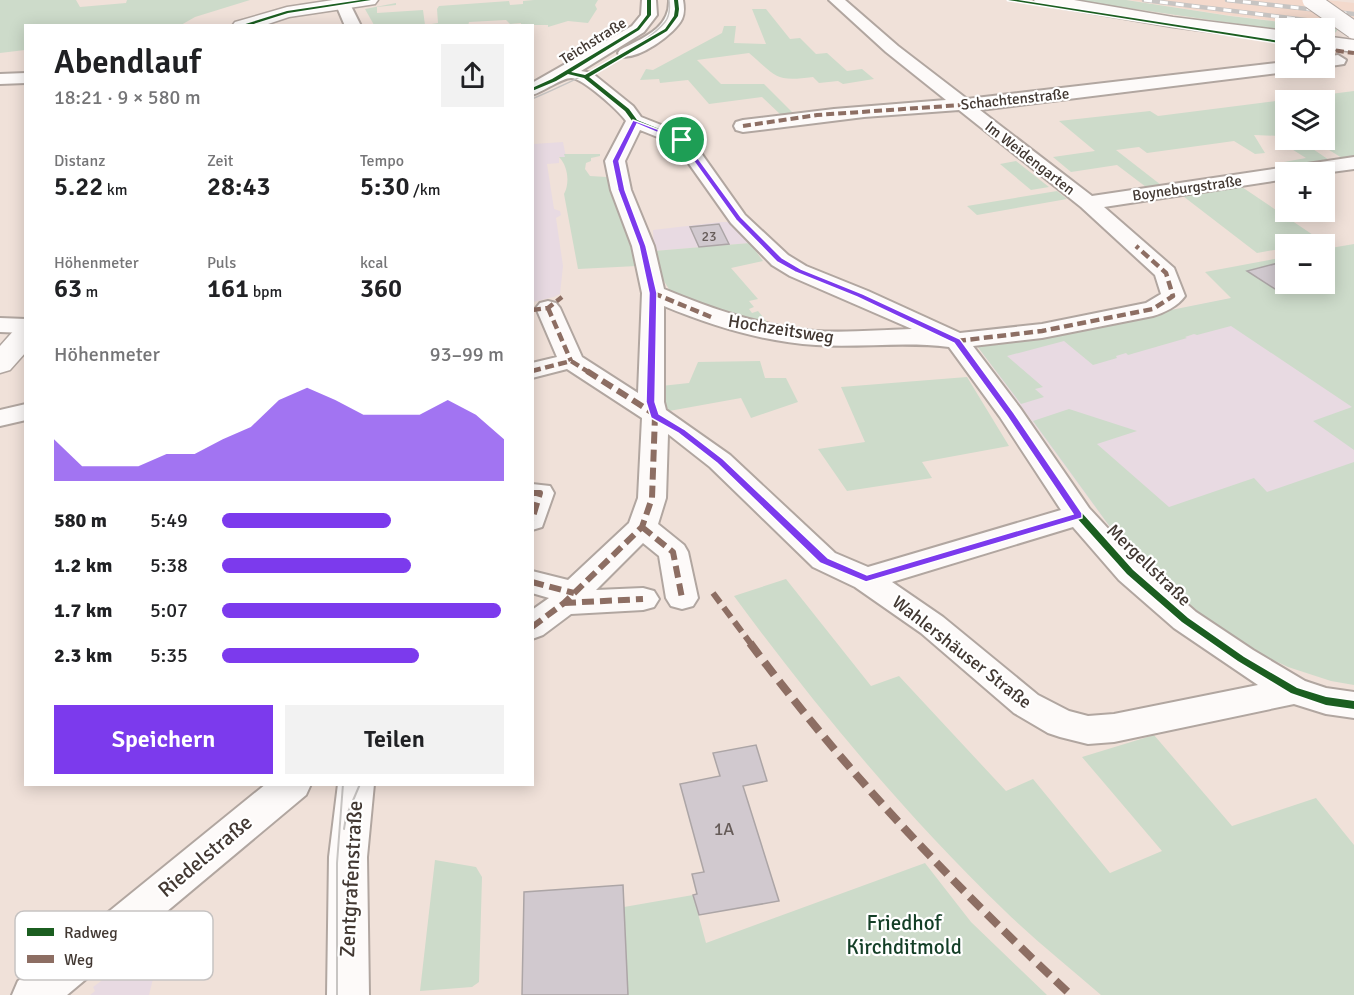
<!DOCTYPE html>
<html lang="de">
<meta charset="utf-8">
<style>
:root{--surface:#fff;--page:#f2f2f2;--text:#202124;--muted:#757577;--accent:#7c3aed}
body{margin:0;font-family:Signika,sans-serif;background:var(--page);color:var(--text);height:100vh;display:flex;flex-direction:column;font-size:22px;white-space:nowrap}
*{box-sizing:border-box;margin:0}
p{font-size:20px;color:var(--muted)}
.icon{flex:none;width:33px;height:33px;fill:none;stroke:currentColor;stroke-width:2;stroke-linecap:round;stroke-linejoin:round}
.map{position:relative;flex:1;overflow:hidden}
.details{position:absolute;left:24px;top:24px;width:510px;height:762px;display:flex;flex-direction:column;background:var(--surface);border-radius:0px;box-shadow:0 3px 15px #0003}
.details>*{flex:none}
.buttons{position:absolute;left:1275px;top:18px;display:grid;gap:12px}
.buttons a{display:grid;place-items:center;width:60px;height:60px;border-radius:0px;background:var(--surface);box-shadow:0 3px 15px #0003;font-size:30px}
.pin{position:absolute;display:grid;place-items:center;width:51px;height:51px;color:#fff;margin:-26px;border:3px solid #fff;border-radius:50%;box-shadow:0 2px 6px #0007}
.round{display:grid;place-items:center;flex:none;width:63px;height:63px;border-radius:0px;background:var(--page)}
.head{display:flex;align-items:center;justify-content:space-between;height:102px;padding:0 30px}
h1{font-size:33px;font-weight:600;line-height:45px}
.metrics{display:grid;grid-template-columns:repeat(3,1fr);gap:9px;height:102px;padding:6px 30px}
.metrics div{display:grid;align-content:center}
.metrics b{font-size:26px;font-weight:600}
.metrics small{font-size:16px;font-weight:400}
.metrics p{font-size:16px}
.chart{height:168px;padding:12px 30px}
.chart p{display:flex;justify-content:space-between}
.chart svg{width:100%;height:108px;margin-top:6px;fill:var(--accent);opacity:.7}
.button{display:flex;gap:12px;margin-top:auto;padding:12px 30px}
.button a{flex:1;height:69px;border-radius:0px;background:var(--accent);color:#fff;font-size:24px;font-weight:600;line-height:69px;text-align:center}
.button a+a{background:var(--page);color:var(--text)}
ul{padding:0 30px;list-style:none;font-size:20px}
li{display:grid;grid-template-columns:96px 72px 1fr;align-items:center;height:45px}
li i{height:15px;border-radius:8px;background:var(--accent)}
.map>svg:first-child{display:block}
.built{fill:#f3d9cc}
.education{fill:#e8dae2}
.green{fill:#cddbca;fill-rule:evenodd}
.building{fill:#d1c9cf;stroke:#aca5a6;stroke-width:1.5}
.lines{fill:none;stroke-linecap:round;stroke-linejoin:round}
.minor-casing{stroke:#b1a6a0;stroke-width:4}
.major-casing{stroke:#b1a6a0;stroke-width:3}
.minor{fill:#fdfaf9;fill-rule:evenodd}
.major{fill:#fdfaf9;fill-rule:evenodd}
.tram-far1{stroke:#c7c4c2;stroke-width:1.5}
.tram{stroke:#c7c4c2;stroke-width:2}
.rail-casing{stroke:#c7c4c2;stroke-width:4.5}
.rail{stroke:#fff;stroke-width:3;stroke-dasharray:8;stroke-linecap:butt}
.minor-bridge-casing{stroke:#b1a6a0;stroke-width:19;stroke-linecap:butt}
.minor-bridge{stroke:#fdfaf9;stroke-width:17}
.quiet-far3{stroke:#8d6e63;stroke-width:4;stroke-dasharray:8 4;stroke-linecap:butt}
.quiet-far2{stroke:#8d6e63;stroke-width:4.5;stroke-dasharray:9 4.5;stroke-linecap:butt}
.quiet-far1{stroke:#8d6e63;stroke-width:6;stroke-dasharray:12 6;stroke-linecap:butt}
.quiet{stroke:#8d6e63;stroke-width:8;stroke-dasharray:16 8;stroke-linecap:butt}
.cycleway-casing{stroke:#fff;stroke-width:3}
.cycleway{fill:#1b5e20;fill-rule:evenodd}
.route{fill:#7c3aed;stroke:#fff;stroke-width:1.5;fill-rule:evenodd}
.labels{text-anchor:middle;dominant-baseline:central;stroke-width:4.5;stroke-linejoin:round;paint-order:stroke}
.far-number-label{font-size:14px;fill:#665c59}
.far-street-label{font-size:15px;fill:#423832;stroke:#fff}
.street-label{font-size:18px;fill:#423832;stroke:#fff}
.near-number-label{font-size:18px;fill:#665c59}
.near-street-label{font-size:21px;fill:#423832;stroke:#fff}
.near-park-label{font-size:21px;fill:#143f27;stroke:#fff}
.key{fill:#fff;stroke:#c6c3c2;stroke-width:1.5}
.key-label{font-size:16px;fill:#423832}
</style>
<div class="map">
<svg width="1354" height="995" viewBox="0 0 1354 995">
<rect width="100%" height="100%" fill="#f0e1d9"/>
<path class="built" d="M1130 0H1326L1354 3V30L1226 15Z"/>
<path class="education" d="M563 142 566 157H559V163L547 164 554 209 560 211 561 215 556 218 563 266 560 294 554 297 533 302V144Z
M721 222H729L750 243 654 251 653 230Z
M1232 298 1354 391V515L1137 564 977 346 1056 333Z
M135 956 153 979 149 995H90L95 991 93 987Z"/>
<path class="green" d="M0 0H76L80 7 126 3 127 0H250L195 17 181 25 26 26 25 50 0 53Z
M534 0H598L595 5 597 9 588 23 568 21 548 27V25H521V23L510 24 506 20 469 22 468 26 374 25 365 9 396 3V5L377 7V13L423 10 425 25 438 23 437 9 439 6 509 1 510 5 523 4V1Z
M1073 0H1126L1230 16 1338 29 1332 37 1325 36 1324 28H1286L1285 31Z
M752 9H766L790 39 800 38 816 54 827 53 847 71 862 69 874 79 843 84 838 81 819 83 813 77C775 82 777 77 749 53L697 60 721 84H764L793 113 781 115 762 97 709 104 688 80 660 83 659 79 640 80 646 69 653 70 722 33 724 26H736L734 43 766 44Z
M1354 91V157L1342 158 1321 145 1310 147 1329 160 1290 165 1284 162 1306 158 1290 148 1281 136 1254 135 1265 153 1255 154 1234 141 1147 153 1139 147 1116 150 1161 185 1146 187 1117 165 1071 172 1053 157 1095 151 1059 121 1150 111 1158 116ZM1286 100H1324V140H1286Z
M564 154H600V156L591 158V161L586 163 585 169 590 176 607 177 637 266 578 269 564 194C570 183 568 166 559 157H565Z
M1016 161 1049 187 1031 190 1000 164Z
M1239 185 1322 241 1286 244 1285 248 1257 253 1179 193Z
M1057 191 1067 199 977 215 967 206Z
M750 243 763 261 731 268 758 299 749 301 754 307 749 309 752 313 758 311 767 322 725 314 672 294 662 278 654 251Z
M1354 244V450L1313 421 1352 407 1231 326 1197 335 1194 334 1185 337 1187 338 1128 355 1126 353 1116 356 1117 358 1093 365 1064 341 1007 356 1043 387 1035 389 1044 397 1021 404 977 346 1056 333 1231 298 1205 272 1285 257 1286 284H1324L1325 249Z
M760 361 765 378H786L798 402 751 418 741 398 669 411 662 407 661 386 689 383 698 362Z
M967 377 1009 446 922 462 932 478 847 491 818 449 865 442 841 387Z
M1069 409 1137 431 1097 444 1169 507 1254 478 1267 492 1354 462V685L1331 681 1288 667 1250 649 1198 613 1137 564 1033 421Z
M786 579 871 686 899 676 1006 791 1033 779 1110 873 1162 851 1082 757 1154 735 1232 826 1316 798 1354 845V995H1101C1069 967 1035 940 1005 911 907 817 814 705 734 596Z
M435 860 476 867 482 877 479 982 472 987 420 991Z
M925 863 971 922 1047 995H628L624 907 693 895 706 943Z"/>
<path class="building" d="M719 224 729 244 699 247 690 227Z
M1286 261V284H1293L1275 289 1247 271Z
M756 745 767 781 743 786 779 901 699 915 693 895 697 894 692 874 704 872 680 784 720 776 713 753Z
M623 885 628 995H522L524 892Z"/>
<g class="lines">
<defs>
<path id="minor" d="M334 0H348L361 26H345Z
M642 0H656L657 15 644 32 581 71 592 73 633 106 641 117 689 136 745 215 788 255 806 266 868 291 960 333 1042 324 1146 303 1161 294 1155 275 1081 207 959 110 864 117 743 132 736 130 734 126 736 122 743 120 834 109 946 100 886 52 829 0H845L898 46 967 99 1286 62V68H1294L1286 72 980 110 1092 196 1354 157V169L1324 173 1286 172V179L1104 207 1174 268 1185 296C1178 306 1164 313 1153 316L1042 338 973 346 1020 408 1089 508 1141 564 1196 612 1253 650 1305 681 1326 688 1354 692V718L1326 714 1294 704 1114 742 1088 744 1060 737 1048 733 1014 713 921 633 855 587 813 567 710 467 668 434 666 498 658 524 684 545 688 552 698 598 693 606 682 609 671 606 666 598 659 556 643 543 596 590 643 588 654 591 659 599 654 607 643 610 571 614 543 635 532 639V610L549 598 532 593V571L568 580 629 523 638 498 642 418 567 369 532 378V363L557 357 536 308 540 303 548 301 556 303 560 308 582 357 638 393 642 293 632 246 611 190 605 161 626 121C619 111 583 78 571 78 562 78 543 92 532 95V83L632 26 641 15ZM640 130 675 144 731 223 772 265 790 276 912 329C880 330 846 333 815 331 761 326 712 309 664 289L654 246 631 190 625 161ZM664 306C712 326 764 342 816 345 860 348 904 341 949 347L1000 417 1061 510 868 567 835 553 730 455 666 410 664 402ZM1073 527 1119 580 1174 628 1258 685 1114 714 1088 716 1069 711 1038 695 943 617 892 582Z
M669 0H683C684 6 685 12 682 19 675 34 637 61 620 56L618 53 620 50C642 38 670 29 669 0Z
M1338 55 1346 60 1344 64 1324 67V57Z
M26 73V83L0 84V74Z
M0 318 26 319V333L0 332Z
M26 404V420L0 426V410Z
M532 484 550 486 554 493 542 527 532 530Z
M266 784H311L306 795 67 995H12L18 981 85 931Z
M338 784H374L367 857 369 995H327L329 857Z"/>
<path id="major" d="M333 0H378L375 4 369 5 289 17 262 26H232L235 22 287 7Z
M1034 0H1074L1173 17 1286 31V42L1173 27 1043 5 1037 4Z
M1324 36 1354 40V52L1324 48Z
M26 326V352L10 370 0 373V346L16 328Z"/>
</defs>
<use href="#minor" class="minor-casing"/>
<use href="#major" class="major-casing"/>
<use href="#minor" class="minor"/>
<use href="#major" class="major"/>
<path class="tram-far1" d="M532 99C565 85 643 49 665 22 670 16 670 8 669 0"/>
<path class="tram" d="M344 829 346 817 360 784
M337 995V863L343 784"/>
<defs>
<path id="rail" d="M1144 0 1354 26
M1227 0 1354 14"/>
</defs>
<use href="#rail" class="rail-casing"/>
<use href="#rail" class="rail"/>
<defs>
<path id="minor-bridge" d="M1311 0 1354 30"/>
</defs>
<use href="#minor-bridge" class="minor-bridge-casing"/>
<use href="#minor-bridge" class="minor-bridge"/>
<path class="quiet-far3" d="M1324 49 1354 53
M743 126 817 115 962 105
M615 163 627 139"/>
<path class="quiet-far2" d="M615 161 621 190 643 246 653 293 652 373
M653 293 711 317
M548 308 571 361
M532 310 548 308 562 297
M957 341 1042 331 1153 309 1173 296 1166 273 1136 246
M532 371 571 361 590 373"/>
<path class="quiet-far1" d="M587 371 681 431
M532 493H540L532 520
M642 527 673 552 682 598
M532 582 574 593
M713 593 751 644
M564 603 643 599
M532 627 564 603 642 527 652 498 655 416 651 402 652 371"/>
<path class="quiet" d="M750 643C845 771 954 886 1071 995"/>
<defs>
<path id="cycleway" d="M361 0H371L288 13 247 26H239L287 11Z
M647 0H651V15L639 30 571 72 585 75 665 29 674 16 675 9 674 0H678L679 9 678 16 667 31 589 77 629 109 637 120 684 139 740 218 782 259 800 270 862 295 959 340 1013 413 1082 513 1133 570 1188 618 1244 657 1297 688 1326 697 1354 701V709L1326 705 1291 693 1238 661 1182 622 1127 574 1076 517 1008 415 955 342 858 297 796 272 778 261 736 220 680 141 633 122 625 111 584 78 568 74 556 81 532 91V88L552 79 637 28 647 15Z
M1008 0H1018L1286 42V44Z"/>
</defs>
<use href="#cycleway" class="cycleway-casing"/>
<use href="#cycleway" class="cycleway"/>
</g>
<path class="route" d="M633 120 684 139 741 217 782 258 801 269 863 294 960 339 1014 413 1082 513V518L866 582 820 563 717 463 678 433 651 418 646 402 649 293 639 246 618 190 612 161ZM637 124 680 142 736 220 777 262 795 272 857 297 954 343 1007 416 1073 514 867 575 828 558 723 459 684 429 659 414 655 402 657 293 646 246 625 190 619 161Z"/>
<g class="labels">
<g class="far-number-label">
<text x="709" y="236">23</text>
</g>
<g class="far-street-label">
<text transform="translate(593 41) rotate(-32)">Teichstraße</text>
<text transform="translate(1015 99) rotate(-6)">Schachtenstraße</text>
<text transform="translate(1030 158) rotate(38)">Im Weidengarten</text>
<text transform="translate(1187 188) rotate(-8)">Boyneburgstraße</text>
</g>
<g class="street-label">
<text transform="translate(781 329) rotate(9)">Hochzeitsweg</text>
<text transform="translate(1149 565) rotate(44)">Mergellstraße</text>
<text transform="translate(962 652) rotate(38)">Wahlershäuser Straße</text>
</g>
<g class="near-number-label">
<text x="724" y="829">1A</text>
</g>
<g class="near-street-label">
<text transform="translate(205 856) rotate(-40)">Riedelstraße</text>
<text transform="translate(351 879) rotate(-87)">Zentgrafenstraße</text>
</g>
<g class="near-park-label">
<text x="904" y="923">Friedhof<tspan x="904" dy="24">Kirchditmold</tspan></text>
</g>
</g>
<rect x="15" y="911" width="198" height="69" rx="9" class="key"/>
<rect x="27" y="928" width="27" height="8" fill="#1b5e20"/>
<rect x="27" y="955" width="27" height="8" fill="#8d6e63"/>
<g class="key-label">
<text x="64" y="938">Radweg</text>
<text x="64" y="965">Weg</text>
</g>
</svg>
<div class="buttons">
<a><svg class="icon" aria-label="locate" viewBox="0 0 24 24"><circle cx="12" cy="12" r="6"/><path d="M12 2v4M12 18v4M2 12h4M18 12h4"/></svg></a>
<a><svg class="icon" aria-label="layers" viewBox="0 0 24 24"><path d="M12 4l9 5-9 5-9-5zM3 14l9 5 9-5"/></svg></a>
<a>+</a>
<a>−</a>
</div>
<div class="pin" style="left:682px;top:140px;background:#1e9e55"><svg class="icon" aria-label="arrive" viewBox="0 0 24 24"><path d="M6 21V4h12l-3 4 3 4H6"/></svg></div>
<section class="details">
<div class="head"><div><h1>Abendlauf</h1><p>18:21 · 9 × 580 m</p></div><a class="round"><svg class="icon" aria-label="share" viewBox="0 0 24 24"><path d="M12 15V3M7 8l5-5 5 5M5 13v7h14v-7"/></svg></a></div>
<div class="metrics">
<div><p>Distanz</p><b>5.22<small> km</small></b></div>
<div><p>Zeit</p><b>28:43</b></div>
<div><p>Tempo</p><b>5:30<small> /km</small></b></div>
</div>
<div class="metrics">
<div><p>Höhenmeter</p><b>63<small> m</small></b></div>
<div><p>Puls</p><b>161<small> bpm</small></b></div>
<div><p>kcal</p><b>360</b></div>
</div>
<div class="chart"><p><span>Höhenmeter</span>93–99 m</p>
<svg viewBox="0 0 160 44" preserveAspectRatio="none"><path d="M0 44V27L10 38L20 38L30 38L40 33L50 33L60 27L70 22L80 11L90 6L100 11L110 17L120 17L130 17L140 11L150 17L160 27V44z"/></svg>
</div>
<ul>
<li><b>580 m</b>5:49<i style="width:60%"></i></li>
<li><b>1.2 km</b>5:38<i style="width:67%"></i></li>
<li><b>1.7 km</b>5:07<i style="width:99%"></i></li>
<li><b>2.3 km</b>5:35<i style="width:70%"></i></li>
</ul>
<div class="button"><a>Speichern</a><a>Teilen</a></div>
</section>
</div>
